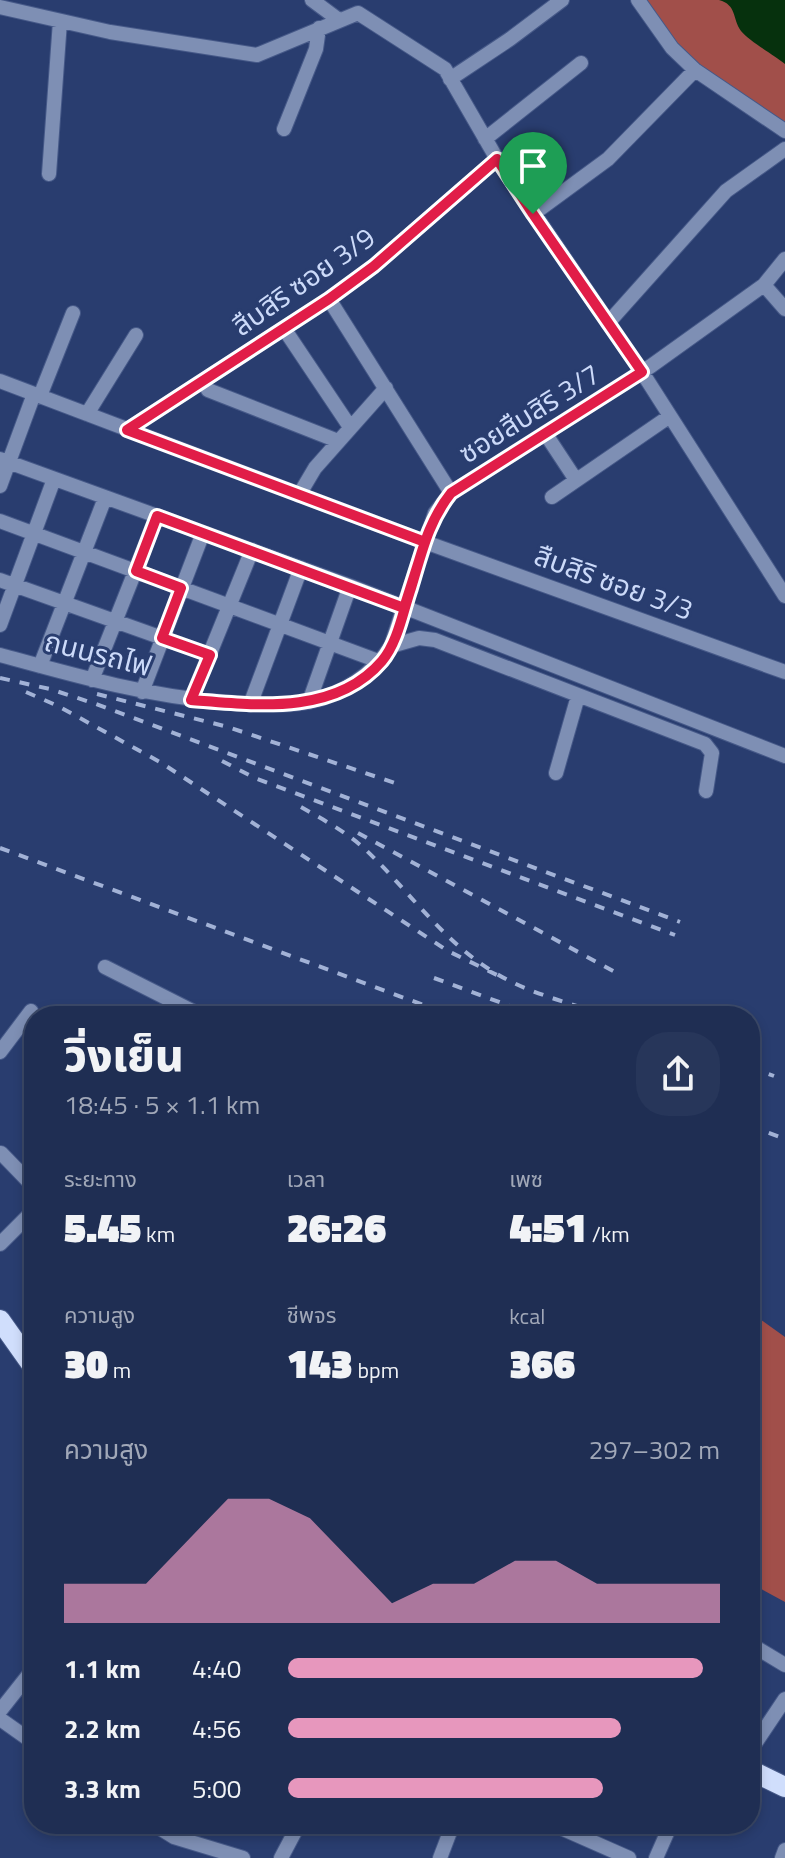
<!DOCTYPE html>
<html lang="th">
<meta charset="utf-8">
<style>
:root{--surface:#1f2e53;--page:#27365a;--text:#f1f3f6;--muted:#a1a8b8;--line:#3c4a6a;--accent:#e797bd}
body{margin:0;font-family:"Titillium Web","Noto Sans Thai",sans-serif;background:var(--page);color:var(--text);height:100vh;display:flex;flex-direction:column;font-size:30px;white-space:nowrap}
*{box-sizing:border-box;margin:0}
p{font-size:26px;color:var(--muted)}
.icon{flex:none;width:44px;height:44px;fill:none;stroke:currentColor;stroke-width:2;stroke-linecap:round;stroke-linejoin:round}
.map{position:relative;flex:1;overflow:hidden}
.panel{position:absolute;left:24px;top:1006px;width:736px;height:828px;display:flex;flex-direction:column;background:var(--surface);border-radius:32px;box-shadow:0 4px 12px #0003,0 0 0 2px var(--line)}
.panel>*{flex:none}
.pin{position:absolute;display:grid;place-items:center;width:68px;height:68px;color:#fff;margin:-82px -34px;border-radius:50% 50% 50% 0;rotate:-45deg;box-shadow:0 0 8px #0007}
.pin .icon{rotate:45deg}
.round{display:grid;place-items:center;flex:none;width:84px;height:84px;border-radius:32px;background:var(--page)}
.summary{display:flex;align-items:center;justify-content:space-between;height:136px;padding:0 40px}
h1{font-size:44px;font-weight:800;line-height:60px}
.stats{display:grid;grid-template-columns:repeat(3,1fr);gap:12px;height:136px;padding:8px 40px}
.stats div{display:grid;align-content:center}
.stats b{font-size:40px;font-weight:800}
.stats small{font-size:22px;font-weight:400}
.stats p{font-size:22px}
.chart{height:224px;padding:16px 40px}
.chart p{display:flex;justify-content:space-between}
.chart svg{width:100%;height:144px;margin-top:8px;fill:var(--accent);opacity:.7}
ul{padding:0 40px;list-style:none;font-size:26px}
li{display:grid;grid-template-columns:128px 96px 1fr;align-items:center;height:60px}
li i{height:20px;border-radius:10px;background:var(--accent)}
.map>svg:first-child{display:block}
.green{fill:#a14f4a}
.water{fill:#06310d}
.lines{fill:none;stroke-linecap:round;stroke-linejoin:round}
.minor-casing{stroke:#465988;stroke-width:16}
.major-casing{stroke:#465988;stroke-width:22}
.minor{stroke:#7e8fb4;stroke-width:14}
.major{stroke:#d0defc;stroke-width:20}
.rail{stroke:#a2b2d6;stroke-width:4;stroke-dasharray:10 10;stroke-linecap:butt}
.route-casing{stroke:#fff;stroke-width:16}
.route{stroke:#e11d48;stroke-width:10}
.labels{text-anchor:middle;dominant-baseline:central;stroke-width:6;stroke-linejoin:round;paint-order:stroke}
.street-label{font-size:28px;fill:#ccdaf9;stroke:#293d6f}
</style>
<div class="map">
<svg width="785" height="1858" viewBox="0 0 785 1858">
<rect width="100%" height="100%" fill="#293d6f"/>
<path class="green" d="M638 0H785V131L672 48Z
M750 1312 785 1337V1602L750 1583Z"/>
<path class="water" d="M719 0H785V64C774 55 749 41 741 31 732 18 737 5 719 0Z"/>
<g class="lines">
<defs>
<path id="minor" d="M312 0 339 20
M638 0 672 48 695 70 785 131
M0 7 110 32 257 55 358 13 445 69 497 159 642 372 785 596
M450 79 510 39 562 0
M284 129 316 49 319 28
M485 139 581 63
M49 174 60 21
M533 214 608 159 695 70
M764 285 785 309
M329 299 451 493
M608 323 726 191 785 149
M289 336 350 427
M0 381 425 542 785 672
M208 390 338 441
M40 396 73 313
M87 414 136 335
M127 430 329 299 374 266 497 159
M545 433 576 480
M0 459 350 586 785 756
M0 486 34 394
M299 495 315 468 386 388
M552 497 670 416
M0 521 381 662
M0 580 210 655
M0 625 54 479
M391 646 419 638 435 640 705 744 712 753 706 791
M0 655C73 675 146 696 222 702 250 705 279 707 307 702 341 696 373 674 391 646L435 513 451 493 651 366 764 285 785 259
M40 666 105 498
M92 680 157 516
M142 692 203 533
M191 700 252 550
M309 702 350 586
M250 705 301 568
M556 773 578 696
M105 967 202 1016
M89 1013 92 1016
M0 1052 31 1011
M1 1153 34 1187
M0 1244 34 1210
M750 1644 785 1665
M0 1711 34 1668
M0 1719 34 1743
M750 1751 785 1699
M153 1824 174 1837 243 1858
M552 1824 629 1858
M281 1858 299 1824
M440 1858 453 1824
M656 1858 671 1824
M782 1858 785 1850"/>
<path id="major" d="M0 1320 34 1368
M750 1770 785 1787"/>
</defs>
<use href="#minor" class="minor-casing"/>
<use href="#major" class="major-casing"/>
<use href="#minor" class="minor"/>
<use href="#major" class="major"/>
<path class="rail" d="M0 678 50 689 96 704 680 922
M26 692 58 706 160 762 448 951 497 975
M97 694 228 727 398 784
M222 761 255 778 675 935
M301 807C324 820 348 833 367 851 410 892 445 944 497 974 530 994 571 1003 607 1016
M358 833 617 973
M0 848 453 1016
M434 978 537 1016
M750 1067 774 1076
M750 1126 785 1139"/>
</g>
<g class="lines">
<defs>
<path id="route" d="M533 214 497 159 374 266 329 299 127 430 425 542 404 608 157 516 136 571 181 588 162 638 210 655 191 700C254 705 335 716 382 661 398 642 403 611 411 588 422 552 428 522 451 493L642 372 533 214"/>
</defs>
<use href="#route" class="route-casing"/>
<use href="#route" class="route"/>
</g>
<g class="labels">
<g class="street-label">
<text transform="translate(303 281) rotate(-35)">สืบสิริ ซอย 3/9</text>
<text transform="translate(529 413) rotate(-32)">ซอยสืบสิริ 3/7</text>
<text transform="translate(614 582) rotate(20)">สืบสิริ ซอย 3/3</text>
<text transform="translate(98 653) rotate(14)">ถนนรถไฟ</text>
</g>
</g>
</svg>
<div class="pin" style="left:533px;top:214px;background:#1e9e55"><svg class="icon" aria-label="arrive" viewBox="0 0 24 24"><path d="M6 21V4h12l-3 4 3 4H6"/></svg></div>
<section class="panel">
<div class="summary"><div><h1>วิ่งเย็น</h1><p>18:45 · 5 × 1.1 km</p></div><a class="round"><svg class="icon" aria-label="share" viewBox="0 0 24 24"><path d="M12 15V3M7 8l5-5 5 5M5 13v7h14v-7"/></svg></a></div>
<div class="stats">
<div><p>ระยะทาง</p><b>5.45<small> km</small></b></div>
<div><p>เวลา</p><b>26:26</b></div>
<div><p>เพซ</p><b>4:51<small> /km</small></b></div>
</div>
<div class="stats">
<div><p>ความสูง</p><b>30<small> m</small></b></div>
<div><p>ชีพจร</p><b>143<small> bpm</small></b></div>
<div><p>kcal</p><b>366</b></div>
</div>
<div class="chart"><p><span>ความสูง</span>297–302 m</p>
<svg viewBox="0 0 160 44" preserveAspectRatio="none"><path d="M0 44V32L10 32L20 32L30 19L40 6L50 6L60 12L70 25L80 38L90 32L100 32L110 25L120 25L130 32L140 32L150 32L160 32V44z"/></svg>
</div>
<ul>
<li><b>1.1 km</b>4:40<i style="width:96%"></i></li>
<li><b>2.2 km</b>4:56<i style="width:77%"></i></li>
<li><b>3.3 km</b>5:00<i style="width:73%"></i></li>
</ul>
</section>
</div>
